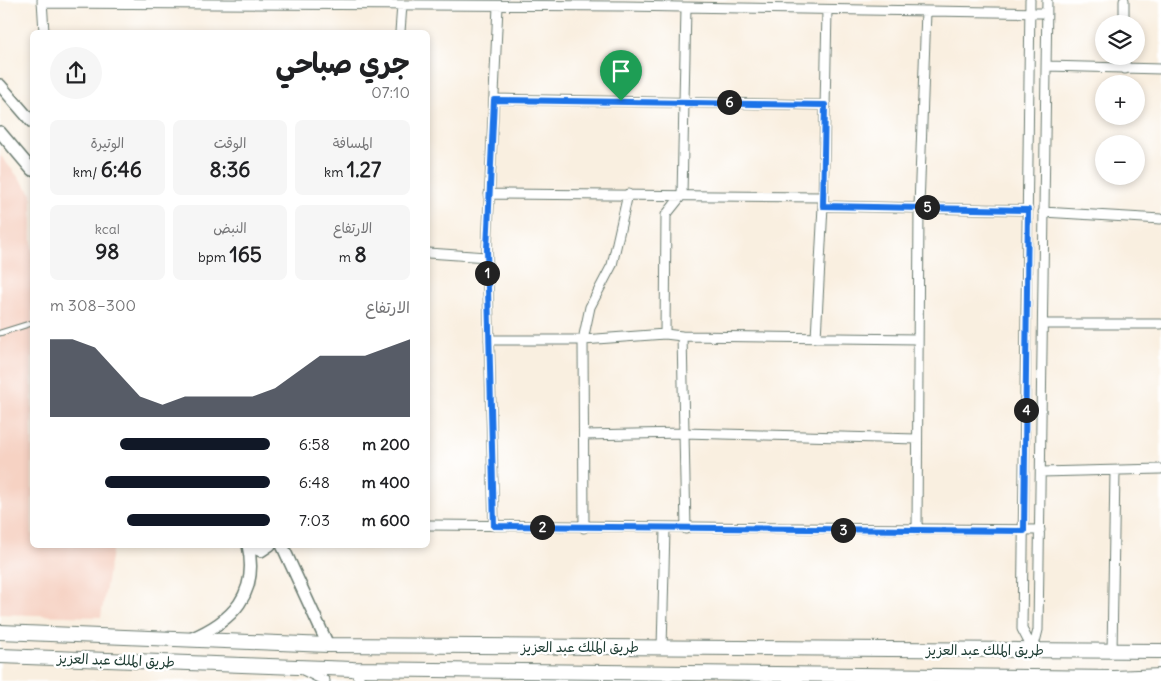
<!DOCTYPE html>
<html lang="ar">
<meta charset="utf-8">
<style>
:root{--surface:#fff;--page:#f6f6f6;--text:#202124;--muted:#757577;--accent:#111827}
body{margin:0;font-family:Delius,"Playpen Sans Arabic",sans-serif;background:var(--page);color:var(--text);direction:rtl;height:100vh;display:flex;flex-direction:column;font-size:19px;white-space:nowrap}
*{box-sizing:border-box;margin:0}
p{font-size:16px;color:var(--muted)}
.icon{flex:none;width:28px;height:28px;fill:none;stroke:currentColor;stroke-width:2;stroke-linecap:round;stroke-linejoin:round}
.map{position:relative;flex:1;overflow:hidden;direction:ltr}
.details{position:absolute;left:30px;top:30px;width:400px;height:518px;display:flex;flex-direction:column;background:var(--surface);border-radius:8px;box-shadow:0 2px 8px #0003;direction:rtl}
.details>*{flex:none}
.buttons{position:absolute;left:1095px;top:15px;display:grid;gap:10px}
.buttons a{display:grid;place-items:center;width:50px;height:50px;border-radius:50%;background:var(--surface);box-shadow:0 2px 8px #0003;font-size:25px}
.pin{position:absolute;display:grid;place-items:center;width:42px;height:42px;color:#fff;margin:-51px -21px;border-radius:50% 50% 50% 0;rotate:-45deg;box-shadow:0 0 5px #0007}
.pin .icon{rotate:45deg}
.km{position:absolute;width:25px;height:25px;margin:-12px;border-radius:50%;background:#222;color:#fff;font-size:14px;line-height:25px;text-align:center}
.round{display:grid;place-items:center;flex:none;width:52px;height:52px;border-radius:26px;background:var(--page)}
.overview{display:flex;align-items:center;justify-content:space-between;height:85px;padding:0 20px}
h1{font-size:28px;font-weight:700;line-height:38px}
.metrics{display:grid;grid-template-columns:repeat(3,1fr);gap:8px;height:85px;padding:5px 20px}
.metrics div{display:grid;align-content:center;border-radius:8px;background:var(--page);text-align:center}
.metrics b{font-size:21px;font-weight:700}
.metrics small{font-size:14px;font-weight:400}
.metrics p{font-size:14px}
.chart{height:140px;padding:10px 20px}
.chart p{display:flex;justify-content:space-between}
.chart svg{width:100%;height:90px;margin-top:5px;fill:var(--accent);opacity:.7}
ul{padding:0 20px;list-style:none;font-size:16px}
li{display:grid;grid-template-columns:80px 60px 1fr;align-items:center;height:38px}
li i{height:12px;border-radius:6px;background:var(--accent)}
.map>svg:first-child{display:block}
.built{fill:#f6d2c3}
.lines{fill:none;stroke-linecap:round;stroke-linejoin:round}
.service-casing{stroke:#6b7b70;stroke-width:7}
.minor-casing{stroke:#6b7b70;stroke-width:11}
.tertiary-casing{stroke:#6b7b70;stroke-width:14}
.trunk-casing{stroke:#6b7b70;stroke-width:16}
.service{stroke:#fff;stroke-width:4.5}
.minor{stroke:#fff;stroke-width:9}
.tertiary{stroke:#fff;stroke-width:11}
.trunk{stroke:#fff;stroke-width:14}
.route-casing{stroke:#fff;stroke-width:10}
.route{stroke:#1a73e8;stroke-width:6}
.labels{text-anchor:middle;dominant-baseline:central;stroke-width:5;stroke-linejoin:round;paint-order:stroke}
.street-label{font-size:14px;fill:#1f3d34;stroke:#fff}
</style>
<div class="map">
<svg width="1161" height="681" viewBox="0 0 1161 681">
<rect width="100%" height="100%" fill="#fff"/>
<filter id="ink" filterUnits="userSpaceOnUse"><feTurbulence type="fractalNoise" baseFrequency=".02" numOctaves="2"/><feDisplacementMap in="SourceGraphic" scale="10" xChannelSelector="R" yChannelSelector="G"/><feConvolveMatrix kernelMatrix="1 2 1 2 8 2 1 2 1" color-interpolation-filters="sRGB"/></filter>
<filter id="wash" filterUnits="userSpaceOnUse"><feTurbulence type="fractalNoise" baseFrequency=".0096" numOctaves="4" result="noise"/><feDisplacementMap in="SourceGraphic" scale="20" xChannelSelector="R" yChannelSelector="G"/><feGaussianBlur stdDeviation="1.12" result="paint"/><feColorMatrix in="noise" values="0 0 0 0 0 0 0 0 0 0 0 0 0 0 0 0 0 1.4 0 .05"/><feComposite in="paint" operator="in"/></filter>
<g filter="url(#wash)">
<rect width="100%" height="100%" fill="#f9efe0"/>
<path class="built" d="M0 155 32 194V545H113L101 617 0 614Z"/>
</g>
<g filter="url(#ink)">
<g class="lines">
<defs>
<path id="service" d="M0 333 32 323"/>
<path id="minor" d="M42 0 44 32
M1030 0 1022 629 1033 650
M1124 0V24
M42 3 624 6 1047 13
M400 32 402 5
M1125 56V69
M1047 66 1161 69
M494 99 825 105
M489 194 823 197
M823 206 1028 210
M1043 212 1161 219
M428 253 487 257
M1044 324H1161
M665 334 666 215 682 195 686 8
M682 336 686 529
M816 338 823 206 827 10
M489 340H583L665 334 682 336 918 339
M584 435 683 433 917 439
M1041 472 1161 469
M428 525 1040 530
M494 526 487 249 498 6
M584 528 583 340 590 307 612 265 628 194
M917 530 919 207 926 11
M662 648 665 529
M1033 650 1038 630 1047 0
M1112 652 1115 471
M301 669 325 681
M353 669 361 681"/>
<path id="tertiary" d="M0 85 32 122
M0 132 32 170
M248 545 261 551 270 545
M282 545 328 645
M190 639C233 621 259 594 248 545"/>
<path id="trunk" d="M0 632 328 645 1161 651
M0 656 353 669 1114 678 1161 676"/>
</defs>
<use href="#service" class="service-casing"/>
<use href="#minor" class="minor-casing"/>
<use href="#tertiary" class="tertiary-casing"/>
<use href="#trunk" class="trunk-casing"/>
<use href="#service" class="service"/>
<use href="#minor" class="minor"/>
<use href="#tertiary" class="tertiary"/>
<use href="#trunk" class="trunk"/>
</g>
</g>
<g class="lines" filter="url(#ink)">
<defs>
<path id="route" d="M494 100 825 105 823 206 1028 210 1024 531 494 526 487 249Z"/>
</defs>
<use href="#route" class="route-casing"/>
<use href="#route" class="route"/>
</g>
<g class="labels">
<g class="street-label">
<text x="580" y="647">طريق الملك عبد العزيز</text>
<text x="985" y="650">طريق الملك عبد العزيز</text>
<text transform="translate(116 660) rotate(2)">طريق الملك عبد العزيز</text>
</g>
</g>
</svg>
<div class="buttons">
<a><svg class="icon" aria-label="layers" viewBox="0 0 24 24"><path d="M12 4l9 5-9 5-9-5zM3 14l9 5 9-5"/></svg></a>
<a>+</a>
<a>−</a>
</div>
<div class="pin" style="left:621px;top:101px;background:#1e9e55"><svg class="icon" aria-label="arrive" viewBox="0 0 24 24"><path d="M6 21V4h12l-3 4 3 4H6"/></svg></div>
<b class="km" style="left:487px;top:273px">1</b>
<b class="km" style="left:542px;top:527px">2</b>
<b class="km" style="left:843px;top:530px">3</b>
<b class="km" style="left:1026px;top:410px">4</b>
<b class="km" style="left:927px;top:207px">5</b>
<b class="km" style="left:729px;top:102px">6</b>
<section class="details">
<div class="overview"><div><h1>جري صباحي</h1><p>07:10</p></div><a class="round"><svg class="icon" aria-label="share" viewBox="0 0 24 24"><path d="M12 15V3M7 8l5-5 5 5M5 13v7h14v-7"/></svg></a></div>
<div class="metrics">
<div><p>المسافة</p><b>1.27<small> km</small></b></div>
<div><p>الوقت</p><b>8:36</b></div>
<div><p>الوتيرة</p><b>6:46<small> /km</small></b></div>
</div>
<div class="metrics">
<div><p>الارتفاع</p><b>8<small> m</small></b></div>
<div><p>النبض</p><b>165<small> bpm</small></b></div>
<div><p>kcal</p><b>98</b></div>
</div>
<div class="chart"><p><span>الارتفاع</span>300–308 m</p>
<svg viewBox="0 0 160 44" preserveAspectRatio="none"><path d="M0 44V6L10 6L20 10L30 22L40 34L50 38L60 34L70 34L80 34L90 34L100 30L110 22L120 14L130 14L140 14L150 10L160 6V44z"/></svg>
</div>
<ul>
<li><b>200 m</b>6:58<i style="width:68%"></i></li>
<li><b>400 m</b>6:48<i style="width:75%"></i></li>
<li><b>600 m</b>7:03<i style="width:65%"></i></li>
</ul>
</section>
</div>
